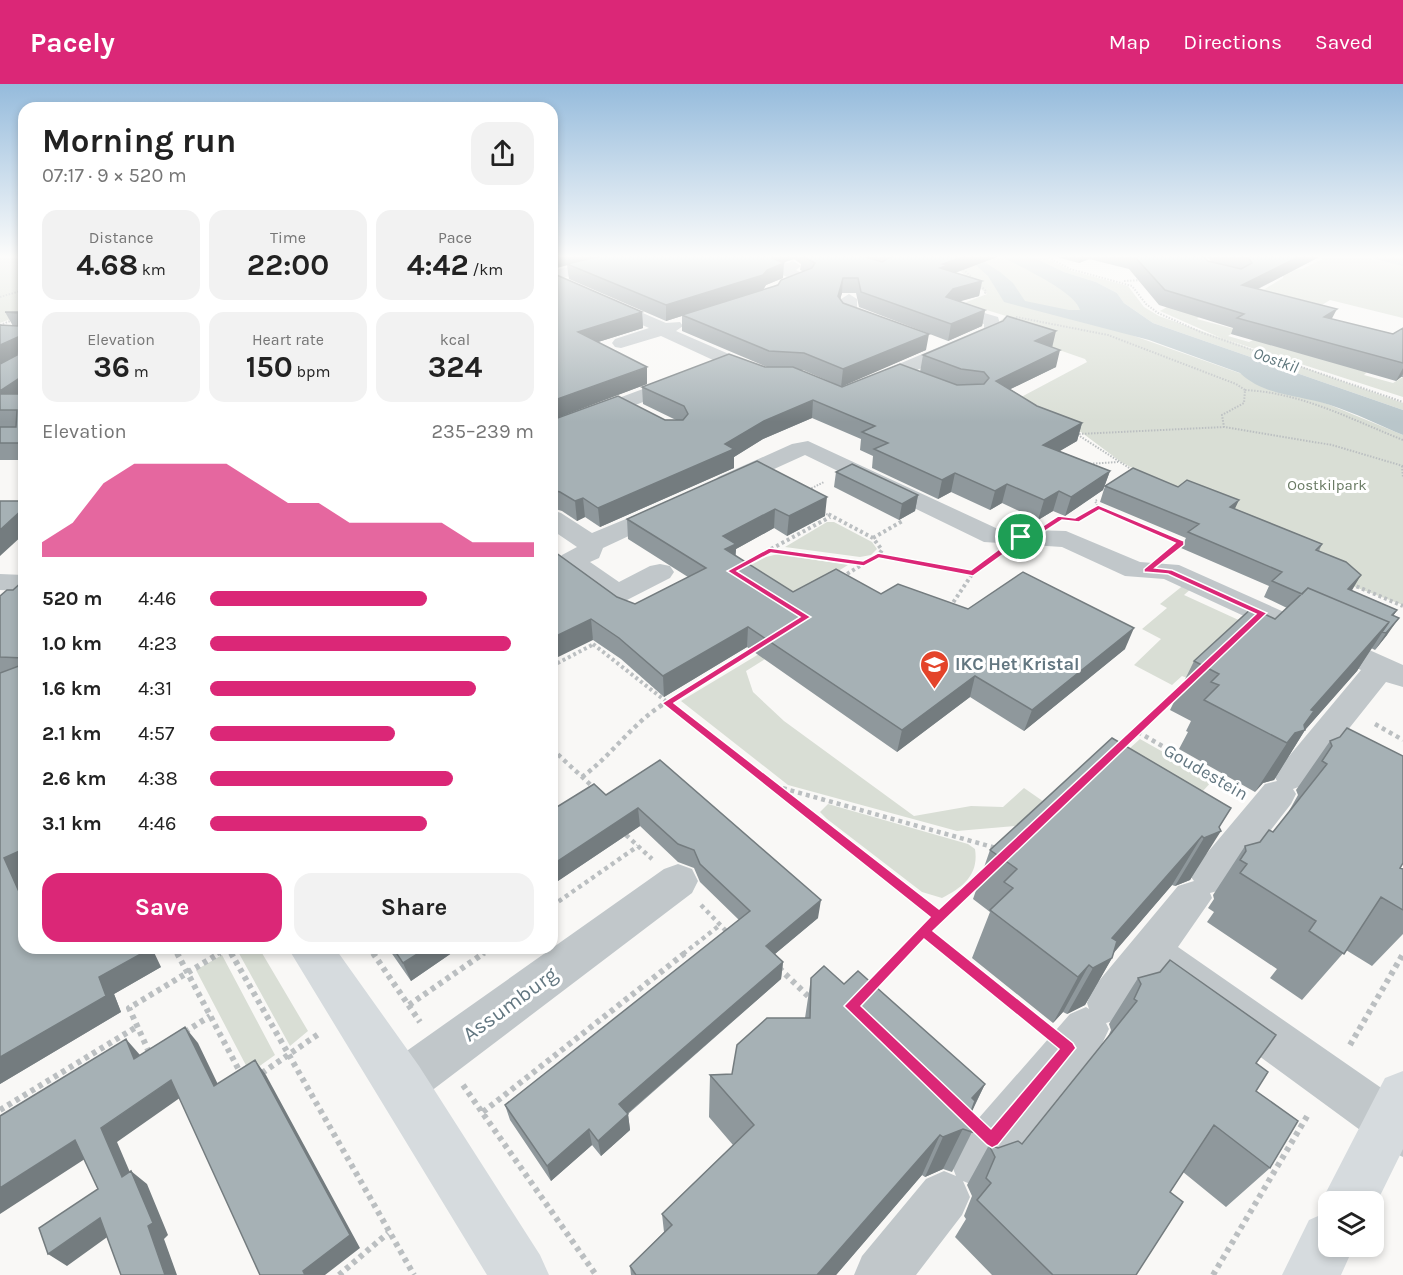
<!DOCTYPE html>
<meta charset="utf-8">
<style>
:root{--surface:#fff;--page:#f2f2f2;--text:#222;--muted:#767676;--accent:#db2777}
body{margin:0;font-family:Karla,sans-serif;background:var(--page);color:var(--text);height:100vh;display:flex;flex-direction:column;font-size:22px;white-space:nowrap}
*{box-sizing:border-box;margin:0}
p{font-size:20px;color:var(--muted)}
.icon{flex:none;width:33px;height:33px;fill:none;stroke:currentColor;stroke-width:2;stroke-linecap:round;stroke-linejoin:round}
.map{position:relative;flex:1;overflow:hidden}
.details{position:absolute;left:18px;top:18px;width:540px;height:852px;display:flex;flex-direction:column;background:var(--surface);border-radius:18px;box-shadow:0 3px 9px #0003}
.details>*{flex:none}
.fabs{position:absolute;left:1318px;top:1107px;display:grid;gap:12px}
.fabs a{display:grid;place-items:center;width:66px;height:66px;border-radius:12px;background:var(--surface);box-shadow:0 3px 9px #0003;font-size:30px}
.pin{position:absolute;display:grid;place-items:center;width:51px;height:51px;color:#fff;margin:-26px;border:3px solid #fff;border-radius:50%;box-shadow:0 2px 6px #0007}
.round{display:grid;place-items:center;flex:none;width:63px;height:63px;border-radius:18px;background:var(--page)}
.headline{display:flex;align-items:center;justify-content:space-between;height:102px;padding:0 24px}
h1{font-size:33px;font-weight:700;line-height:45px}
.stats{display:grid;grid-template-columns:repeat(3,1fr);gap:9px;height:102px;padding:6px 24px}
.stats div{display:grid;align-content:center;border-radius:15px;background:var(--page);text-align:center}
.stats b{font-size:30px;font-weight:700}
.stats small{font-size:16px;font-weight:400}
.stats p{font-size:16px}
.chart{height:168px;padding:12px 24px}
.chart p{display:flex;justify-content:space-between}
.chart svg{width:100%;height:108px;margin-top:6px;fill:var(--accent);opacity:.7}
.action{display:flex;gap:12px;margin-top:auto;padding:12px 24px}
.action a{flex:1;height:69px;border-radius:18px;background:var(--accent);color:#fff;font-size:24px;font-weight:700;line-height:69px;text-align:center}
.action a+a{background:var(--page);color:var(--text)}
ul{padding:0 24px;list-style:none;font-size:20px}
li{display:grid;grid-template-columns:96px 72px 1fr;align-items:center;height:45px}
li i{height:15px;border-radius:8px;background:var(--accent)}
header{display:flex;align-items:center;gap:36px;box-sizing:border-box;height:84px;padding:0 30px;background:var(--accent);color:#fff}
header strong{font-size:28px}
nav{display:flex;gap:33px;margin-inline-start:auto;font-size:21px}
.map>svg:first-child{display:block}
.green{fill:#d9ded5}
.water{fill:#b9c6ca}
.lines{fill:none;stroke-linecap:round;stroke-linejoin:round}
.path-far3{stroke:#bbbfc1;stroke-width:2;stroke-dasharray:1.5 1.5;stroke-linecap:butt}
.path-far2{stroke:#bbbfc1;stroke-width:4;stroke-dasharray:3 3;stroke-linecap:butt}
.path-far1{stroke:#bbbfc1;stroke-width:4.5;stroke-dasharray:4 4;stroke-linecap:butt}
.path{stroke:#bbbfc1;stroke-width:6;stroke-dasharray:4.5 4.5;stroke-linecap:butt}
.street{fill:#c1c7ca;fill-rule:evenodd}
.secondary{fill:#d6dbde;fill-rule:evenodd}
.wall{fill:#8f989c;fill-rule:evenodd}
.shaded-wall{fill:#747c7f}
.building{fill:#a6b1b5;stroke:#747c7f;stroke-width:1.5}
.route{fill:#db2777;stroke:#fff;stroke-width:1.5;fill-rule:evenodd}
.labels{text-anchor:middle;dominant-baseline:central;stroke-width:6;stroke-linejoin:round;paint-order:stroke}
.far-park-label{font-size:15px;fill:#687962;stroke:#fff}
.far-water-label{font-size:16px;font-style:italic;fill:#5e767c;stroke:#fff}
.poi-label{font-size:18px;font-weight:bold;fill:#637781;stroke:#fff;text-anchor:start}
.street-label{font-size:18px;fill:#637781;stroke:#fff}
.near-street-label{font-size:21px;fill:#637781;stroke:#fff}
</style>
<header>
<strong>Pacely</strong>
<nav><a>Map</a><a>Directions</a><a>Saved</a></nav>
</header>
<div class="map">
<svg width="1403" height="1191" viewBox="0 0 1403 1191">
<rect width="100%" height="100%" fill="#f9f8f6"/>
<path class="green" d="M0 172H24V230L0 239Z
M942 172H1007L1048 194 1120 247 1330 321 1403 351V521L1355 503 1121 378 1081 348 1008 320 1087 278 1085 275 993 243 1006 232 964 219 987 210Z
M1031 172H1042L1072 187 1128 202 1144 223 1159 232 1403 319V326L1153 239 1124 219 1117 209 1096 198 1064 188Z
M1329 172H1357L1403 181V234L1330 216 1322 221 1263 206 1283 194 1284 187 1302 185Z
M1174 219 1200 232 1197 235 1238 246 1228 252 1249 258 1255 255 1368 287 1364 291 1393 299 1403 293V313L1221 254 1160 227Z
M827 438H834L872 458 877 465 871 471 860 473 785 463Z
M778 470 848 481 789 517 742 486 766 473Z
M1185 500 1193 503 1184 511 1243 538 1187 594 1182 592 1172 601 1134 581 1161 555 1142 545 1167 524 1160 520Z
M824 531 831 534 746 587 753 608 784 637 914 732 971 722 1003 723 1024 704 1047 720 1015 742 957 747 788 701 681 617Z
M1140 655 1213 696 1172 741 1099 692Z
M828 720 968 760 975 765C979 791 963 803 942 814L922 808 827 735 820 728Z
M236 864H259L308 947 290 962Z
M222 871 275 971 250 989 196 886Z"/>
<path class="water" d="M1000 172H1031L1064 188 1096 198 1117 209 1124 219 1153 239 1403 326V351C1379 341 1355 329 1330 321 1299 311 1264 312 1240 289L1149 256 1004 218 988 192 971 177 980 175 1000 188 1013 199 1025 217 1069 226H1080C1075 207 1018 182 1000 172Z"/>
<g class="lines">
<path class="path-far3" d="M1046 172 1070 185 1132 202 1146 220 1158 229 1203 249 1403 318
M961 183 986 207 984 211
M1124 197 1143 196
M0 213 24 206
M1016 233 1108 251 1236 300 1245 306 1244 319 1222 331 1224 343 1332 361 1403 382
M0 241 13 236
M1245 306C1303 309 1350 335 1403 356
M1075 349 1134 387
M1079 350 1224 343
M1087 380 1118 378
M1402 382 1403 394
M806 407 824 398
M1097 416 1095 417 1098 423
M821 427 830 432
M1084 432 1098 423 1119 432"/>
<path class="path-far2" d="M1115 430 1181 459 1174 464
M1079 435 1086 430
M873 454 904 436
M771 465 830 433
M878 472 973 489 991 475
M744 480 769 466 864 479 878 472 882 466 873 454 828 430
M842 493 863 480
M1351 500 1403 522
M950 523 973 489
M593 560 672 622
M552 582 594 560
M660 622 754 565
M1165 622 1180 608"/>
<path class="path-far1" d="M670 621 939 833 924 847 952 870
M1375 640 1403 656
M1138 648 1238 706
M1122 663 1166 621
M552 665 593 703
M582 693C611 672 632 640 662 621
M775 702 996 764
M626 751 652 775
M701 821 729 850
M552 822 638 762
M939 833 982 792
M175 864 178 870
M228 864 231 870
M370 864 374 870
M217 870 227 864
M482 870 491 864
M683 870 720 841
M902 870 924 847"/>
<path class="path" d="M177 869 240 988
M231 869 414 1191
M373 869 420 938
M951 869 1040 941
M779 884 810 914
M870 903 903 869
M409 921 484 869
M185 948 210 932
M1350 961 1403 870
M149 968 129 924 220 869
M262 989 320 949
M463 1001 596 1191
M0 1026 138 942
M483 1028 685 869
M339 1191 388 1149
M1213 1191 1309 1029"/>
<path class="street" d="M1372 172H1403V182L1374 175Z
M793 177 801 182 796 186 812 194 810 197 780 209H768L766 206 789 194 772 186 775 183Z
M552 190 666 239 680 238 683 242 676 247 766 286 769 290 759 296 752 294 661 252 621 264 615 263 612 259 615 255 649 244 552 201Z
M849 210 857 215V225L887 236 890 240 887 244H875L842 232 839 228 841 215Z
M957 221 998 233 1002 247 999 251 875 304H861L858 300 861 296 984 244V240L951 230 949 226 951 222Z
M683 290 690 292 693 296 690 300 552 353V339Z
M808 357 998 445 1066 447 1140 478 1179 481 1403 581V603L1386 598 1304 701 1293 705 1296 710 1291 720 1225 805 1210 809 1212 814 1178 863 1403 1019V1073L1386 1065 1154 895 1125 934 1106 939 1109 945 1102 960 993 1095 975 1102 963 1097 970 1113 962 1131 916 1191H854L862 1172 926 1095 944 1087 956 1092 950 1077 957 1059 1070 930 1086 923 1089 925 1087 919 1093 904 1178 802 1194 797 1191 793 1197 781 1265 700 1277 697 1274 692 1280 683 1361 586 1164 495 1125 492 1062 463 984 458 805 371 734 403H718L714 398 718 393 792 360Z
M667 418 676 420 679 425 676 430 603 464 599 474 590 478 619 498 650 482 660 480 670 482 674 488 670 494 627 516 617 518 607 516 558 477 562 471 577 463 552 446V426L561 429 592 449Z
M0 490 24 491V507L0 506Z
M678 780 692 785 698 797 692 809 418 1017 401 1024 384 1017 377 1000 384 983 664 785Z"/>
<path class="secondary" d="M611 172H635L633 175 552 197V187Z
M288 864H335L419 982 540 1171 549 1191H487Z
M1403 987V1065L1374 1124V1118H1329V1162H1354L1341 1191H1282L1309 1136 1325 1129 1321 1118 1385 994Z"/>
</g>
<path class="wall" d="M552 172H1000L955 189 982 197 979 212 959 217 985 226 982 242 948 257 859 223 856 209H842L840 215 843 219 926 266 841 302 920 288 923 271 1052 263 1056 283 1010 305 1037 322 1082 339 1077 357 1059 367 1110 387 1103 406 1065 432 1053 427 1038 436 1002 419 990 426 951 408 938 415 872 384 873 372 860 366 861 355 812 334 763 355 734 373V384L600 443 585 433 577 437 562 427 552 424V189L642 228 643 244 598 258 647 300 558 333 676 336 643 320 642 303 767 283 682 247V232L666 237 569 195 567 181 552 185ZM794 175 801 180 800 186 804 188 778 201 763 206 766 201 783 194V179ZM799 286H803L833 299Z
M1052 172H1203L1208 177 1212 178 1206 172H1321L1258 205 1332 235 1393 250 1403 244V293H1401L1396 297 1231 250 1233 244 1159 221 1129 185 1089 175 1079 179Z
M5 228H24V376H0V241L13 242Z
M757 377 825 432 787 452 774 444 736 465 735 472 793 508 881 510 968 525 1125 565 1024 647 970 613 897 668 747 563 664 613 621 575 593 556 555 468 617 513 635 520 688 493 628 455 627 435Z
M836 388 918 411 915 427 899 436 834 403Z
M1105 402 1235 425 1322 460 1319 467 1352 507 1397 526 1393 532 1387 551 1375 566 1371 564 1357 587 1305 646 1274 696 1263 699 1255 708 1179 665 1188 648 1186 647 1191 637 1170 626 1194 577 1275 535 1287 524 1264 513 1269 502 1181 464 1186 454 1100 418Z
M24 496V789L19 792 24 864 161 883 114 910 121 928 0 1000V512L13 506Z
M1330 657 1400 784 1403 785V850L1372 882 1346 866 1302 916 1270 894 1277 885 1207 838 1214 828 1208 824 1214 815 1213 811 1245 762 1260 758 1273 748 1290 727H1289L1298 711 1296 706Z
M660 676 818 834 775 870 783 878 781 895 628 1030 630 1046 601 1072 592 1061 551 1097 510 1036 505 1021 739 836 700 798 694 784 678 778 640 742 552 801V726L606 711Z
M1219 743 1190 796 1175 802 1172 801 1114 868 1112 874 1085 921 1067 930 1063 928 1053 939 972 874 990 828 973 815 990 766Z
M388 864H459L411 897Z
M811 894 844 900 985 1000 968 1036 972 1048 952 1088 943 1085 925 1093 922 1091 836 1191H631L630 1182 664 1148 662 1130 733 1061 709 1033 710 991 732 990 805 934Z
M1138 894 1256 979V1007L1270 1084 1226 1123 1183 1088 1170 1108 1136 1191H992L955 1153 966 1135 964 1132 972 1112 967 1101 989 1061 998 1064 1022 1060 1107 955 1111 946 1109 940Z"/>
<path class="shaded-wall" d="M552 172H604L552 185Z
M773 172H794V175L773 181 784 179 783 194 766 201 763 206 666 237V221L767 186Z
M965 172H1000L946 192 940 184 943 180Z
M1081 172H1089V175L1079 179Z
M1300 172H1321L1236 216 1242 201Z
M843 194 842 209 837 227 838 212Z
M982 197 979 212 951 220 946 213 953 205Z
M1337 225 1329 240 1324 233Z
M985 226 982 242 948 257 951 240Z
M642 228 643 244 579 264 578 248Z
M1056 247 1052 264 1035 257Z
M929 250 926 266 841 303 843 285Z
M18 253 24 269 0 281V261Z
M1060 266 1056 283 992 314 996 297Z
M647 283V300L552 336V317Z
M1403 284V290L1401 293 1396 297Z
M24 291V313L0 315V307Z
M813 316 812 334 763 355 734 373V384L600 443 598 424 725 360 764 337Z
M1082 339 1077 357 1038 380 1043 361Z
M1110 387 1103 406 1065 432 1071 413Z
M955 389 951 408 938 415 942 396Z
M1007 400 1002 419 990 426 995 407Z
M1059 407 1053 427 1038 436 1044 416Z
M918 411 915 427 899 436 902 420Z
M827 413 825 432 787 452 789 432Z
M583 414 585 433 577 437 575 417Z
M1239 416 1232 431 1230 423Z
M24 424V450L0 472V446Z
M775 425 774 444 736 465 735 480 724 485 723 452Z
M553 456 556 476 552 478V457Z
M1361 491 1351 508 1348 505Z
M1397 526 1357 587 1305 646 1274 696 1263 699 1255 708 1287 659 1311 626Z
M1399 534 1387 551 1375 566 1386 549Z
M591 535 593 556 552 576V554Z
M748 543 747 563 664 613 663 592Z
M1134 544 1125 565 1024 647 1032 626Z
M975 592 970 613 897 668 902 646Z
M638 724 640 742 552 801V781Z
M1221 747 1190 796 1175 802 1204 754Z
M1202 752 1172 801 1106 878 1112 874 1085 921 1067 930 1093 884 1112 854Z
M24 765V789L19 792 24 802V819L4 774Z
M821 816 818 834 764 879 766 862Z
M147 864H152L161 883 114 910 121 928 0 1000V973L99 893Z
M427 864H459L411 897 403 879Z
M783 878 781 895 621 1035 619 1020Z
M1089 881 1063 928 1053 939 1078 893Z
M185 943 198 959 226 1017 214 1002Z
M126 955 140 971 134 975Z
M255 976 266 991 360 1164 325 1191H305L303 1187Z
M171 996 184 1011 117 1058 138 1107 122 1093 101 1044Z
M985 1000 943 1085 925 1093 943 1053 972 1014Z
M628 1030 630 1046 601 1072 598 1057Z
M589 1045 592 1061 551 1097 547 1082Z
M940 1051 922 1091 836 1191H817Z
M75 1056 91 1071 0 1130V1104Z
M131 1087 147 1100 168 1151 164 1155 177 1191H165L148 1142Z
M100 1134 117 1146 67 1182 48 1170Z"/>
<path class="building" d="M601 172H773L772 174 784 179 767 186 763 191 666 221 567 180Z
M802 172H863L882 178 892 172H965L943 180 948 181 940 184 982 197 953 205 946 213 985 226 951 240 861 208 858 194H843L838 212 843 219 929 250 843 285 804 269 769 267 682 231 778 201 781 196 812 184 815 179Z
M1134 172H1203L1208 177 1241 185 1252 179 1248 173 1240 172H1300L1242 201 1337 225 1324 233 1393 250 1403 244V279L1237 234 1244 230 1165 206Z
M552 189 642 228 578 248 647 283 552 317Z
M5 228H24V291L0 307V280L17 271 18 253 0 261V241L18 242V229Z
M1007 232 1056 247 1035 257 1060 266 996 297 1037 322 1082 339 1043 361 1110 387 1071 413 1059 407 1044 416 1007 400 995 407 955 389 942 396 874 365 888 359 862 348 875 342 813 316 764 337 725 360 734 365 598 424 583 414 575 417 560 408 552 406V336L618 312 665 336H683L688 330 684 322 642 303 729 270 765 283H793L842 303 900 280 957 301 984 300 989 294 984 288 961 285 923 271 1003 237Z
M0 310H24V359H0V343H16L17 326H0Z
M757 377 827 413 789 432 775 425 723 452 736 460 725 465 793 508 836 485 881 510 898 500 968 525 1023 488 1134 544 1032 626 975 592 902 646 748 543 663 592 619 554 591 535 552 554V466L617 513 635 520 706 484 627 435Z
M852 380 918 411 902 420 836 388Z
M1133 384 1178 403 1187 396 1239 416 1230 423 1322 460 1316 466 1346 478 1361 491 1348 505 1397 526 1392 531 1399 534 1386 549 1382 548 1389 538 1308 504 1302 510 1272 497 1282 488 1188 448 1199 440 1105 402Z
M0 417H24V424L0 446Z
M24 496V574L0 573V512L7 506H13Z
M1308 504 1389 538 1311 626 1314 627 1304 641 1305 646 1295 649 1287 659 1204 616 1219 601 1211 598 1219 590 1194 577 1252 524 1275 535Z
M24 580V765L4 774 24 819V864H147L148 866 99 893 106 912 0 973V589Z
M1347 644 1403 672V779L1400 784 1403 785V826L1381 813 1344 870 1309 847 1316 837 1240 789 1247 780 1240 776 1246 767 1245 762 1260 758 1269 746 1273 748 1327 680 1322 677 1332 662 1330 657 1340 653Z
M1112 654 1231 724 1219 743 1221 747 1204 754 1202 752 1112 854 1117 857 1112 874 1093 884 1089 881 1078 893 990 826 1013 804 1004 798 1017 785 990 766Z
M660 676 821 816 766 862 783 878 619 1020 628 1030 598 1057 589 1045 547 1082 505 1021 750 827 700 780 694 766 678 760 638 724 552 781V726L594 700 606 711Z
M393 864H427L403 879Z
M1170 876 1276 951 1256 979 1268 988 1256 1007 1298 1037 1270 1084 1214 1041 1170 1108 1183 1118 1136 1191H1053L977 1116 991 1099 986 1094 995 1073 989 1061 998 1064 1018 1057 1022 1060 1137 917 1134 915 1141 900 1138 894 1160 888Z
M824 882 844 900 858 887 985 1000 972 1014 975 1017 968 1036 972 1048 963 1045 943 1053 940 1051 817 1191H636L630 1182 672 1141 662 1130 754 1041 710 991 732 990 737 961 767 934H810L811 894Z
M185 943 214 1002 255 976 350 1151 303 1187 305 1191H260L171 996 101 1044 122 1093 131 1087 153 1139 148 1142 165 1191H121L100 1134 48 1170 39 1144 98 1105 75 1056 0 1104V1032L126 955 134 975Z"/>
<linearGradient id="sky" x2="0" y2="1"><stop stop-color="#95bbdc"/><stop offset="0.51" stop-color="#fcfcfb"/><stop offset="1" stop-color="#fcfcfb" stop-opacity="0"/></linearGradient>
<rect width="1403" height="338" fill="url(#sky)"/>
<path class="route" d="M1098 421 1184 457V461L1155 484 1172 486 1267 529 933 847 1073 959 1076 964 998 1061 992 1064 987 1061 844 922 930 833 662 619 800 533 727 487 769 464 863 477 878 469 971 486 1018 451H1029L1058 432 1075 434ZM1099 426 1175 459 1144 485V488L1168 490 1256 530 939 825 674 619 811 533 737 487 771 469 864 482 879 474 973 492 1023 456 1033 455 1062 436 1079 438ZM924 855 1059 965 991 1045 861 922Z"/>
<defs>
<symbol id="school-pin" viewBox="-11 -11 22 30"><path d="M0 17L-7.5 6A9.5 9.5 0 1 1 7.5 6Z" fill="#e4442a" stroke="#fff"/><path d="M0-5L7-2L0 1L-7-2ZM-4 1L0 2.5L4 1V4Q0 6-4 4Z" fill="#fff"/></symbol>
</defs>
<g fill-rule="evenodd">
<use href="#school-pin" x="918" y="564" width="33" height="45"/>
</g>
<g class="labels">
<g class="far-park-label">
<text x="1327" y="401">Oostkilpark</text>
</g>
<g class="far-water-label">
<text transform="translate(1276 276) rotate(20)">Oostkil</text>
</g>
<g class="poi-label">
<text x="955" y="580">IKC Het Kristal</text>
</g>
<g class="street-label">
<text transform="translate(1206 688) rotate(30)">Goudestein</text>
</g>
<g class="near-street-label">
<text transform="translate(510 920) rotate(-36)">Assumburg</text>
</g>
</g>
</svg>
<div class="fabs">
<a><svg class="icon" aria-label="layers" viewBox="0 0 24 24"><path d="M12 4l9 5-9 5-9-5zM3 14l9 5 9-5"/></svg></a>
</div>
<div class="pin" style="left:1021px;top:453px;background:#1e9e55"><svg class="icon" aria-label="arrive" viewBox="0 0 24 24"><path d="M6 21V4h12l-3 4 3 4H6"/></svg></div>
<section class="details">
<div class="headline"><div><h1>Morning run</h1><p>07:17 · 9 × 520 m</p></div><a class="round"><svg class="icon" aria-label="share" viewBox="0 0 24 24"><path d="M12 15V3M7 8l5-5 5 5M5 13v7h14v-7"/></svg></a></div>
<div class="stats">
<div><p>Distance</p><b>4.68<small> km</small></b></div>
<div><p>Time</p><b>22:00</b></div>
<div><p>Pace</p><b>4:42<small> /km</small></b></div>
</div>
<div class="stats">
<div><p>Elevation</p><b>36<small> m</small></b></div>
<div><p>Heart rate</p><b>150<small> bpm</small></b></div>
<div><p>kcal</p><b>324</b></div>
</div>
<div class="chart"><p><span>Elevation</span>235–239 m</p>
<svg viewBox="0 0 160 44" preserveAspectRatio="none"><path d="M0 44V38L10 30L20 14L30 6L40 6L50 6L60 6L70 14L80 22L90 22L100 30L110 30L120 30L130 30L140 38L150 38L160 38V44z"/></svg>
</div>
<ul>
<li><b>520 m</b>4:46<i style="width:67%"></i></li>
<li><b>1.0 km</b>4:23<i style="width:93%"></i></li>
<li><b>1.6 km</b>4:31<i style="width:82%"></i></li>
<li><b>2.1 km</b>4:57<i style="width:57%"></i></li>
<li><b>2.6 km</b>4:38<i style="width:75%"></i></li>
<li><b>3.1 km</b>4:46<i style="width:67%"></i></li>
</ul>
<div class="action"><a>Save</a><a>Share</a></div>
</section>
</div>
